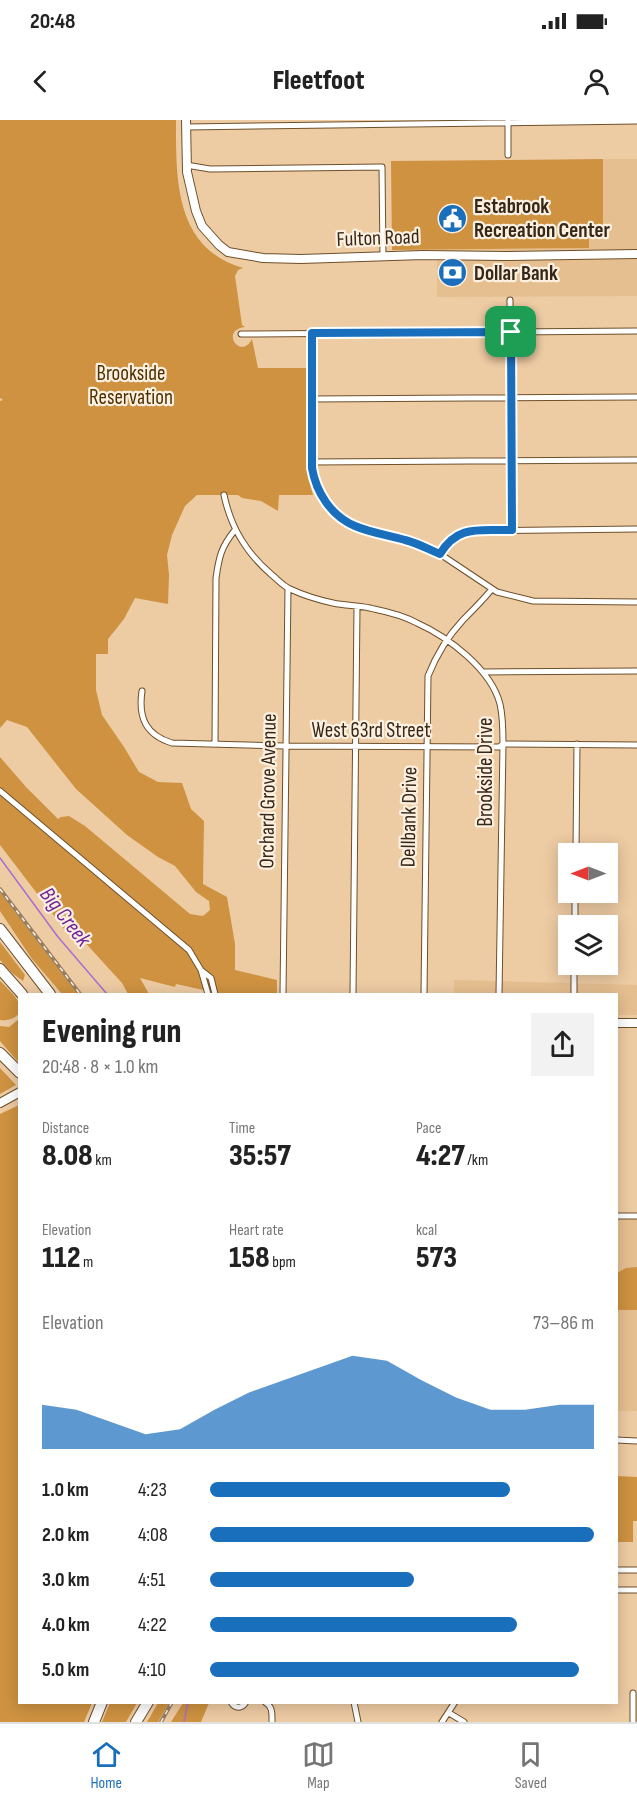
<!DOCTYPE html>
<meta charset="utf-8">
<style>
:root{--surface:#fff;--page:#f2f2f2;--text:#222;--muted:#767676;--line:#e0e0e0;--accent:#1a6fbd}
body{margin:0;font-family:"Sofia Sans Condensed",sans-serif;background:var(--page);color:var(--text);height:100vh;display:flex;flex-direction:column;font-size:22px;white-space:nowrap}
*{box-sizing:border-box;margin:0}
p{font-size:20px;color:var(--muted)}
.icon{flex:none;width:33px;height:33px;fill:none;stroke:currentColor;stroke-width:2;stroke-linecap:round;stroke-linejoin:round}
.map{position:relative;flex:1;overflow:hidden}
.side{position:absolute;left:18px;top:873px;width:600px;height:711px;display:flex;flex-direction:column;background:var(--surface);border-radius:0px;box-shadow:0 3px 15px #0003}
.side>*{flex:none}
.needle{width:39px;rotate:270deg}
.buttons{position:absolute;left:558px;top:723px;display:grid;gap:12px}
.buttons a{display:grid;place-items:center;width:60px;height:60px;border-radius:0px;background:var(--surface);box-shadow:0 3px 15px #0003;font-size:30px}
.pin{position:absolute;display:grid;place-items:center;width:51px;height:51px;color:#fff;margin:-26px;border-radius:12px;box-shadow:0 3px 9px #0006}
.round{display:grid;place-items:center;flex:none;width:63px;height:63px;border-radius:0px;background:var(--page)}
.summary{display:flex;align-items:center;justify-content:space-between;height:102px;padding:0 24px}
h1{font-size:33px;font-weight:800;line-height:45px}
.metrics{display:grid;grid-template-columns:repeat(3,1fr);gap:9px;height:102px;padding:6px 24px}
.metrics div{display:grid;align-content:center}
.metrics b{font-size:30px;font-weight:800}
.metrics small{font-size:16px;font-weight:400}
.metrics p{font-size:16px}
.chart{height:168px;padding:12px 24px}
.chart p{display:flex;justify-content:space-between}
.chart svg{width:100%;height:108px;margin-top:6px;fill:var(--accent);opacity:.7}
ul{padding:0 24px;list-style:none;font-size:20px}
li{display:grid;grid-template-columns:96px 72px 1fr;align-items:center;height:45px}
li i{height:15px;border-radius:8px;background:var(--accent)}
.status{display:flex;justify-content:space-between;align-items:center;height:42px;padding:0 30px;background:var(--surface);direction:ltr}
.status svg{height:16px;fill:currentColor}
header{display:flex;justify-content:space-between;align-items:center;height:78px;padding:0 24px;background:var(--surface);font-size:27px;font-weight:800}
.menu{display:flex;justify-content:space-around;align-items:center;height:84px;border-top:2px solid var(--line);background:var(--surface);font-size:16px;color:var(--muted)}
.menu a{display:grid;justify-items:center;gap:3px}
.menu .on{color:var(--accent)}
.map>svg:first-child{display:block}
.built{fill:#e6bf90}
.green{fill:#ce9241}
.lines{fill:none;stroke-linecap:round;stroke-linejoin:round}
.stream{stroke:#ab6dd0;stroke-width:1.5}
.street-casing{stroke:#6e502b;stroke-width:7}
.secondary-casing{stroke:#6e502b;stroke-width:10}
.highway-casing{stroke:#6e502b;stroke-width:12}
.street{stroke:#fff;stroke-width:5}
.secondary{stroke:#fff;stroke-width:8}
.highway{stroke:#fff;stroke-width:10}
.rail-casing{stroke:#977f62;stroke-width:4}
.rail{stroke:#fef0e0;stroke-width:1.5;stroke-dasharray:4.5;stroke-linecap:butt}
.route-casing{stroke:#fff;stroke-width:12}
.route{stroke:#1a6fbd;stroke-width:8}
.labels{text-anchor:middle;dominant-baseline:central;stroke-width:4.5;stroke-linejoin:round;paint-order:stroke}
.poi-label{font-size:21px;font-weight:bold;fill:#352818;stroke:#fef0e0;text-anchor:start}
.street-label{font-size:21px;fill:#352818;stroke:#fef0e0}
.park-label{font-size:21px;fill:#4f3000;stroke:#fef0e0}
.water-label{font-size:22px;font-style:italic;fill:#73239a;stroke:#fef0e0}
</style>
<div class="status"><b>20:48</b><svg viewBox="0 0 49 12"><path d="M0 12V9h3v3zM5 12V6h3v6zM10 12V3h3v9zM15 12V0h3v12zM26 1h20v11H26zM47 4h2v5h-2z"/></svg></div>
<header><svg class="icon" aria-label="back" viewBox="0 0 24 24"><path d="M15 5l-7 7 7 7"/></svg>Fleetfoot<svg class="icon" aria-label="person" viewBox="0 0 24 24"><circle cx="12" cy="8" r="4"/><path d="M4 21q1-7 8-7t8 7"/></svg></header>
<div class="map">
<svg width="637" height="1602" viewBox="0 0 637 1602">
<rect width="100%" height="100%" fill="#edcba3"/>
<path class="built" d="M603 39H637V176L437 177V130L589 128V108L603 107Z
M454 860 637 865V895H617L616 874H454Z
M616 1099H637V1291H617Z"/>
<path class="green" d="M0 0H176C176 58 174 128 243 148L238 150 235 156 242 205 245 207C219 210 241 241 252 219L258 248H308V357L313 375H279L278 391 261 381 242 378 238 375H197L185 386 172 415 167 435 169 455 168 484 135 478 124 499 108 519V534H96V570L102 595 124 627 139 652 158 662 182 663 191 689 204 701 203 764 227 777 235 824V850L277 860V874H222L176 864 175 867 140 858 149 874H128L122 863 80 817 68 814 0 725V637L26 667 58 699 61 697 69 696 85 706 190 794 203 796 210 790 209 781 196 772 175 746 158 737 127 715 76 669 27 607 7 600 0 608V281L3 280 0 278Z
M603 39V108H589V128L392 130 391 41Z
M0 772 78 874H62L32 839 0 791Z
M0 822 25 855 23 861 12 853 0 840Z
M0 861C6 867 15 875 19 883 25 896 8 902 0 900Z
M19 899V943L0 921V906L9 907Z
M0 948 16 965 0 974Z
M19 985 20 1582 92 1583 84 1602H0V994Z
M637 1147V1190H617V1153L626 1148Z
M617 1356 637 1357V1401H633V1422H617Z
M110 1583V1582L137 1583 126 1602H102Z
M158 1583H169L158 1602H147Z
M183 1583H209L201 1602H171Z"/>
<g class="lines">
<path class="stream" d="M0 738 58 817 107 874
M184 1602 188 1582"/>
<defs>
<path id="street" d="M508 0V35
M186 7 637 1
M186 45 210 49 382 47 383 137
M510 180 512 410
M312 213V348L316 364 321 376 336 394 345 401 370 411 408 421 440 434 497 472 533 481 637 482
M241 214 637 211
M311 279 637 277
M312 342 637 340
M224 375C231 408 246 433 272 455 278 460 283 466 290 469 303 475 319 480 333 483 347 486 361 485 374 489 389 492 404 496 417 503 448 517 491 549 500 584 503 597 503 611 503 624L499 874
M440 434C448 421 456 415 471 411L637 409
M484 552 637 551
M142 571C138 598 146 615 172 623L285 626 499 627 503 624 637 625
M215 624 216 458C219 437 221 427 235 410
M0 671 189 830 201 850 208 874
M576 734 577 624
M575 806V772
M202 851 211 858 215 874
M283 874 288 468
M353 874 357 487
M424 874 428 556C436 536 448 516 463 500 473 490 483 480 492 469
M574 874V844
M616 1096H637
M616 1320 637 1321
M616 1450H637
M616 1470H637
M231 1582C235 1589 242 1589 246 1582
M265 1582C273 1587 272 1594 272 1602
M354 1582 358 1602
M449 1593 464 1602
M442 1602 455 1582
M633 1602V1573"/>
<path id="secondary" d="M186 0 187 52 196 91 202 106 219 125 228 132 263 138 301 139 423 135 505 136 637 134
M616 903H637
M0 983 20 972"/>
<path id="highway" d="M0 809 50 874
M0 849 22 874
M0 933 20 953
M94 1602 102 1582
M136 1602 148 1582"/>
</defs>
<use href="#street" class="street-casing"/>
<use href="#secondary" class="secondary-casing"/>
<use href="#highway" class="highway-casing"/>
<use href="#street" class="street"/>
<use href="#secondary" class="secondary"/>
<use href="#highway" class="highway"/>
<defs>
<path id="rail" d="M0 769 80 874
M161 1602 172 1582"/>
</defs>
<use href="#rail" class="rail-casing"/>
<use href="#rail" class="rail"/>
</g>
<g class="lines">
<defs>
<path id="route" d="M511 212 512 410C480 411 458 404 440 434 428 429 417 423 405 420 389 415 371 413 355 406 331 396 316 372 312 348V213Z"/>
</defs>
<use href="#route" class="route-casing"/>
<use href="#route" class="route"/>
</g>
<defs>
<symbol id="civic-disc" viewBox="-11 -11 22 22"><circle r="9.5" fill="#1a6fbd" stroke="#fef0e0"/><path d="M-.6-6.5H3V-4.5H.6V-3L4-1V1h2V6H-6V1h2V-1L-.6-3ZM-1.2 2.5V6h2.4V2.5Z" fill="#fff"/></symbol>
<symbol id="bank-disc" viewBox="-11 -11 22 22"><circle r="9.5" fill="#1a6fbd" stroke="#fef0e0"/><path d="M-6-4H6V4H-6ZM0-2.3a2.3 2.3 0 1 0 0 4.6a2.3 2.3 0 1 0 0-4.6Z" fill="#fff"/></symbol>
</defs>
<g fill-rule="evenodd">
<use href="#civic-disc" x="436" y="82" width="33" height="33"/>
<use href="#bank-disc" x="436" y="136" width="33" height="33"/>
</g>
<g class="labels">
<g class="poi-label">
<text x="474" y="86">Estabrook<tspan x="474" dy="24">Recreation Center</tspan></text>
<text x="474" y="153">Dollar Bank</text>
</g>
<g class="street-label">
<text transform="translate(378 118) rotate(-2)">Fulton Road</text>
<text x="371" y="610">West 63rd Street</text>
<text transform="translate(485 652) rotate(-90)">Brookside Drive</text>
<text transform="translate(268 671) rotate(-89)">Orchard Grove Avenue</text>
<text transform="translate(409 697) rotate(-89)">Dellbank Drive</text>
</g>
<g class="park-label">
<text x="131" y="253">Brookside<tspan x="131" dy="24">Reservation</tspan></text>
</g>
<g class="water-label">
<text transform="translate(65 797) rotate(52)">Big Creek</text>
</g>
</g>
</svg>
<div class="buttons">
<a><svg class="needle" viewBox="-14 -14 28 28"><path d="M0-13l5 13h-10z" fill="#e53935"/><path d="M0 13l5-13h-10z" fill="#767676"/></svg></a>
<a><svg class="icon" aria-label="layers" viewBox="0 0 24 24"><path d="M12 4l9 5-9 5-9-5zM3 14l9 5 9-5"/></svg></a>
</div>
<div class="pin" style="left:511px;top:212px;background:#1e9e55"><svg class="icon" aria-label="arrive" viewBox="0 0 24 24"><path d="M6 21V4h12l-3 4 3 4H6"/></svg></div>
<section class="side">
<div class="summary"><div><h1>Evening run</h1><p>20:48 · 8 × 1.0 km</p></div><a class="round"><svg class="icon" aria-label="share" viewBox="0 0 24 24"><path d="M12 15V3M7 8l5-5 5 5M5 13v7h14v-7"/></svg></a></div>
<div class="metrics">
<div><p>Distance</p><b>8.08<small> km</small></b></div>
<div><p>Time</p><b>35:57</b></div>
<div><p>Pace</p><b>4:27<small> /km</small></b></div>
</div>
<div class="metrics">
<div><p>Elevation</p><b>112<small> m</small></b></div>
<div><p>Heart rate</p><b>158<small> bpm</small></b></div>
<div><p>kcal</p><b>573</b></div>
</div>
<div class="chart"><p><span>Elevation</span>73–86 m</p>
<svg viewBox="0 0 160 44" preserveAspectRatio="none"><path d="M0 44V26L10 28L20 33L30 38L40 36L50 28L60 21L70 16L80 11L90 6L100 8L110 16L120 23L130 28L140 28L150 26L160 26V44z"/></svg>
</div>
<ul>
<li><b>1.0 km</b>4:23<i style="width:78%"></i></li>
<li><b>2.0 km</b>4:08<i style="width:100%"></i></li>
<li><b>3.0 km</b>4:51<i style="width:53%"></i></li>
<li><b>4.0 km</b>4:22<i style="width:80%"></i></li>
<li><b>5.0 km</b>4:10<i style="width:96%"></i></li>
</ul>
</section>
</div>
<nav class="menu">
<a class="on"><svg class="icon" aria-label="home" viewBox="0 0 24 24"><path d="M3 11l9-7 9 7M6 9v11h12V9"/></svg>Home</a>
<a><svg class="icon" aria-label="map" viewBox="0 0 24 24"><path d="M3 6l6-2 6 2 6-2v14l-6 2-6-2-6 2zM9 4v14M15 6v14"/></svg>Map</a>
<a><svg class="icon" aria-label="saved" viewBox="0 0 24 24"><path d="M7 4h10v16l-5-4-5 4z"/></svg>Saved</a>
</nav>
